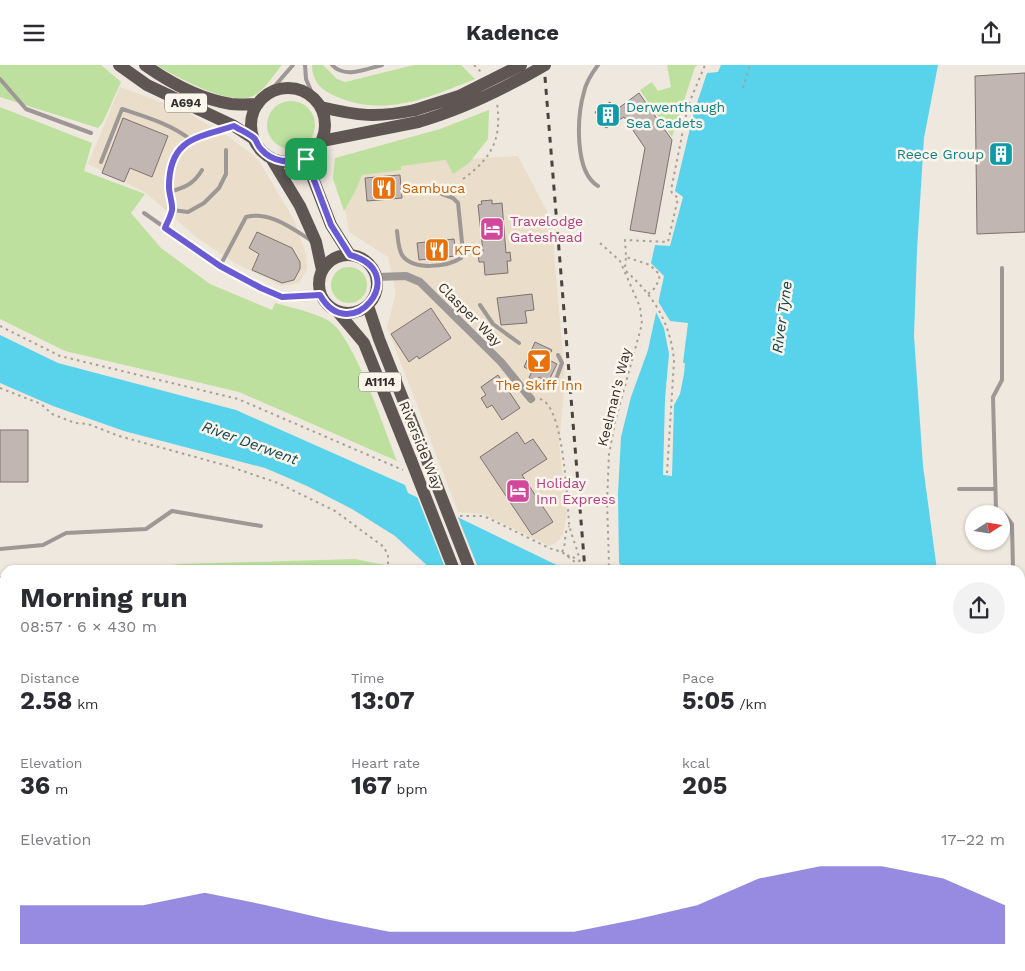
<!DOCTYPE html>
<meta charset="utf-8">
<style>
:root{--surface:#fff;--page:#f2f2f3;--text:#2b2b33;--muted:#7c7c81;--accent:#6a5bd5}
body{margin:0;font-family:"Work Sans",sans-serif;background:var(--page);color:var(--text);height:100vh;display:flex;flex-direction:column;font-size:19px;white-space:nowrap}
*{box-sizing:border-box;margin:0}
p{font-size:16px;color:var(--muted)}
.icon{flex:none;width:28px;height:28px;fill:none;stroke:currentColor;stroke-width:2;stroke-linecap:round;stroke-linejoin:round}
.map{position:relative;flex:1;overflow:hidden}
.side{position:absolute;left:0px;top:500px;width:1025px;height:406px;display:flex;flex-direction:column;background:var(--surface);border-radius:15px 15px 0 0;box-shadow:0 1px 4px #0004}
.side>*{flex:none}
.needle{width:32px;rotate:78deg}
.tools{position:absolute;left:965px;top:440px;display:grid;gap:10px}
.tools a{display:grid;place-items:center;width:45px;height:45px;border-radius:50%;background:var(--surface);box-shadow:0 1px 4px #0004;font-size:25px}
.pin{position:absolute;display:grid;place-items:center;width:42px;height:42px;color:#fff;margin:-21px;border-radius:10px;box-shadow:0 2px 8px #0006}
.round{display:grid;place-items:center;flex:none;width:52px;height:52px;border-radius:26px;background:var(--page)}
.overview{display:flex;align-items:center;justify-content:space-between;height:85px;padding:0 20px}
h1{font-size:28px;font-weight:700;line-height:38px}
.metrics{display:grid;grid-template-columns:repeat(3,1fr);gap:8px;height:85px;padding:5px 20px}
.metrics div{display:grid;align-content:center}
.metrics b{font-size:25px;font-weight:700}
.metrics small{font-size:14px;font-weight:400}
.metrics p{font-size:14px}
.chart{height:140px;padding:10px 20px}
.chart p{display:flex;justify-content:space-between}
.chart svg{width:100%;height:90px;margin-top:5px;fill:var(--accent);opacity:.7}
header{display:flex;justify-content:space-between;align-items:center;height:65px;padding:0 20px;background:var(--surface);font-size:22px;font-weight:700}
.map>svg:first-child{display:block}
.commercial{fill:#eaddc9}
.green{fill:#bde09f}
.water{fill:#59d2ec}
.pier{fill:#efe8de}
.building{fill:#c2b6b2;stroke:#7d726d}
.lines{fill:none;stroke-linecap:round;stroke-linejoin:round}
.path{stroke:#a5a099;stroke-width:2;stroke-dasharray:2.5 4;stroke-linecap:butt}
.lane{stroke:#9d9896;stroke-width:4}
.street{stroke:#9d9896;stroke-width:8}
.secondary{stroke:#79716f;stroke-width:11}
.primary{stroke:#5f5654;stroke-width:12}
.rail{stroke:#484541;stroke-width:3;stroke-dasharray:6 6;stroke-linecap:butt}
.path-bridge{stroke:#a5a099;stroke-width:2;stroke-dasharray:2.5 4;stroke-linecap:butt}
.primary-bridge{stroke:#5f5654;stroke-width:12}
.route-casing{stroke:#fff;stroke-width:10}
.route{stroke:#6a5bd5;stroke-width:6}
.labels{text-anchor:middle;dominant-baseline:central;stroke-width:5;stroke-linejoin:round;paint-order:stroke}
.shield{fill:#fcf5eb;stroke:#6e6a65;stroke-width:1}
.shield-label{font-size:12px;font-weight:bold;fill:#312f2b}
.culture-label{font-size:14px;fill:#0d838f;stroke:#fcf5eb;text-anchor:start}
.food-label{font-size:14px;fill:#c56008;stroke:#fcf5eb;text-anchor:start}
.hotel-label{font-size:14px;fill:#b23c85;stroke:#fcf5eb;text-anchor:start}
.street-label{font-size:14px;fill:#312f2b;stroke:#fcf5eb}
.water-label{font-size:15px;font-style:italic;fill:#0f4651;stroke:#fcf5eb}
</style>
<header><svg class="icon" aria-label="menu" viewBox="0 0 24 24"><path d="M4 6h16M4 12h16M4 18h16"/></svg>Kadence<svg class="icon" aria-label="share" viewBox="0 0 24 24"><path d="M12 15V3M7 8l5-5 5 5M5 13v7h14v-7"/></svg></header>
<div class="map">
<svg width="1025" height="906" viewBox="0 0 1025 906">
<rect width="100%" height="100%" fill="#efe8de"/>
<path class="commercial" d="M120 22 185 46 226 70 258 94 294 155 306 189 307 204 299 218 282 221 237 199 196 172 146 128 88 99Z
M518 91 551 154 565 314 559 379 567 447 563 470 557 477 549 481 483 449 458 447 387 262 396 228 388 192 349 167 338 102Z
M0 527H5V901H468L464 906H0Z
M637 901H757V906H637Z"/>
<path class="green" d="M0 0H101L121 17 103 57 98 63 0 32Z
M156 0H282C274 9 264 26 253 31 230 42 177 12 156 0Z
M312 0H323L337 14 345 17 414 0H461L475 14C427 33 385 53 335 31 321 25 312 16 312 0Z
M667 0H698L695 2 672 72 640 25 652 17 658 26 671 22Z
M267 60a24 24 0 1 1 48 0a24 24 0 1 1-48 0Z
M0 42 92 78 84 106 145 129 131 148 161 183 210 219 272 245 275 238C293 243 313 247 329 256 354 271 385 366 397 396L239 327 65 286 0 254Z
M489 45 488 74 469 98 453 109 446 95 401 101V105L362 110 356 125 344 146 333 114 335 93 440 64Z
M331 220a18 18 0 1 1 36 0a18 18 0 1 1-36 0Z
M355 494 409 505H112L181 499Z
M538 901H600L599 906H536Z"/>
<path class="water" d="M721 0H938L924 73 917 185 914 271 923 401 937 505H626L619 498 618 428 621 372 631 332 648 285 664 211 651 198 655 180 670 181 683 132 675 126 694 47 707 8 718 7Z
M0 270 58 298 236 345 405 420 408 428 567 505H432L395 471 352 444 307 421 265 403 124 366 53 341 0 318Z
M783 901H1014L1015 906H783Z"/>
<path class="pier" d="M656 233 670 256 688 258 683 298H685L684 309 680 329 674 340 672 411 663 410 665 334 669 289 664 263 654 243Z
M416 429 457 450 479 505H446Z"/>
<path class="building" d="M1025 8V167L977 169 975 11Z
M639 28 672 75 655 169 630 165 645 83 624 52 606 63 595 47 610 37 616 45Z
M123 53 168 71 152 112 130 103 124 117 102 108Z
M400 110 402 133 367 136 365 113Z
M492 135V139L502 138 506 188 510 187 511 196H507L508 208 485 210 484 197H479L478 188 483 187 478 140 482 139 481 136Z
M257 167 292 183 300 197V204L294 215 282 218 252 205 259 189 249 183Z
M454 174 456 191 446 192V195L439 196 437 193 419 195 417 178Z
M532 229 534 245 525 246 527 258 501 260 497 233Z
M431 243 451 273 419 294 417 291 409 297 391 269Z
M535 277 552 285 547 294 557 299 549 315 546 316 539 312 537 316 529 313 532 306 524 302Z
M498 310 520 343 502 355 492 340 487 343 481 333 486 330 481 322Z
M0 365H28V417H0Z
M517 367 525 379 533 374 547 394 522 410 553 457 532 470 480 392Z"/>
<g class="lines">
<path class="path" d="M474 0 481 7
M743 23 750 0
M463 114C492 93 502 74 497 38
M600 178 620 196 640 242 642 259 615 357 609 389 607 437 609 499 607 505
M625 202 626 192
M626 206C654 231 671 259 674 296L667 408
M648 229 656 222 660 210 650 200 626 192 625 175 668 177 678 133 672 128 671 125 688 41 705 0
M0 261 60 291 238 334 403 405
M0 323 41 339 52 349 75 358 88 359 119 371 228 401 278 418 335 446 384 482 388 491V505
M540 334C564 340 567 435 569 458 571 472 579 485 580 500
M460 451H482L488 453 549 483 562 487 575 497 576 503 581 505
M562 487C567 479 563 469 569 461
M567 491 570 490 579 496
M211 505H279
M0 512H5
M0 722V730
M760 901V906
M587 906 588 901"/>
<path class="lane" d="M305 0 306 14 314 33
M332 0C345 14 366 4 382 0
M0 14 26 44 91 68
M267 30 293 0
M101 97 122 44C146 52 171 59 191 75
M598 121C574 107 577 51 584 27 586 17 592 8 598 0
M169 127C184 123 194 119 202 105
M172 145 188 147 204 138 219 123 226 109V85
M144 148 220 201 261 223 282 232 320 230
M165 163 172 145 169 125 170 103 183 80 194 73 229 62
M397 166C398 173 398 183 402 190 413 206 447 202 461 193L463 187 458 138 453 133 442 129
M220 201 246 152C269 146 290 162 309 174
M480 240 493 259 519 278
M522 323 539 322 555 317 562 298 558 290
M959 424H994
M988 442 1005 450 1012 459 1013 505
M996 445 993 332 1002 315V203
M0 484 43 480 66 468 146 464 172 446 261 461
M1020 579 1025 581
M1020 750 1025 749
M395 901 397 906
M695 901V906
M743 901V906
M156 906 157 901
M264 906V901
M382 906 383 901"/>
<path class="street" d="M376 212 406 211 420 217 501 297 531 334
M5 691 1 700 5 713
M0 756 5 745
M644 901 645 906"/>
<path class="secondary" d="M419 901 424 906
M448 901 459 906"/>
<path class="primary" d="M119 0 147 20 234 61 254 74
M145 0C169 17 201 34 231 39 239 40 250 39 258 39
M251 60a37 37 0 1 1 74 0a37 37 0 1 1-74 0Z
M321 42C358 51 377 53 415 45
M322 76 418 57
M271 93 300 141 316 177 322 205
M305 93 331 160 350 190
M319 219a29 29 0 1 1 58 0a29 29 0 1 1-58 0Z
M368 241 379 274 425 390
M337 246 364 278 411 395
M495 906 501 901
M524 906 526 901"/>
<path class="rail" d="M544 0 585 505
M613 906V901"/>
<path class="path-bridge" d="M580 500V505"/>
<path class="primary-bridge" d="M415 45 459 31 521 0
M418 57C464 44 504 24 545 0
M425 390 470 505
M411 395 454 505"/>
</g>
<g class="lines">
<defs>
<path id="route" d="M234 61C240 65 250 69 255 74 257 77 258 81 261 84 273 98 289 98 306 94L331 160 350 190C414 207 350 284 320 230L282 232 261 223 220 201 165 163C167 158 171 151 172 145 173 138 169 130 169 122 169 74 196 73 234 61Z"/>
</defs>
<use href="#route" class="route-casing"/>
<use href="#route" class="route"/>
</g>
<defs>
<symbol id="building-square" viewBox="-11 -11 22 22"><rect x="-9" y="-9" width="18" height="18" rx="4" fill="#0f9aa8" stroke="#fcf5eb"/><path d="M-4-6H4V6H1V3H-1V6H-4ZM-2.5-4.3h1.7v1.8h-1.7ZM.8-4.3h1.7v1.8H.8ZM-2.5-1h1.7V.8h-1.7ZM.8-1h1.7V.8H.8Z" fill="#fff"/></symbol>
<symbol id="restaurant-square" viewBox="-11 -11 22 22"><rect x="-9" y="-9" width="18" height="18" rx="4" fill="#e8710a" stroke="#fcf5eb"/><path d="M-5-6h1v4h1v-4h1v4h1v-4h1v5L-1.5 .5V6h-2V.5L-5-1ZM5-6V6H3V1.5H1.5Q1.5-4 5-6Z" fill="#fff"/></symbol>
<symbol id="hotel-square" viewBox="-11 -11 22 22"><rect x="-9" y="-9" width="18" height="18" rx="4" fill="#d1479c" stroke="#fcf5eb"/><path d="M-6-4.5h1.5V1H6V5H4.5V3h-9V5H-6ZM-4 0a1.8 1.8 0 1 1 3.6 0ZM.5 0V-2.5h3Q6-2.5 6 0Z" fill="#fff"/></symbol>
<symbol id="bar-square" viewBox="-11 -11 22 22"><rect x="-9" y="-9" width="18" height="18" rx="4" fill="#e8710a" stroke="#fcf5eb"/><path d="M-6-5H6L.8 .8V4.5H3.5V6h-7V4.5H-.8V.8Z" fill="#fff"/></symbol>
</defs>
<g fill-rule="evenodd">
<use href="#building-square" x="594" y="36" width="28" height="28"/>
<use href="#building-square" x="987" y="75" width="28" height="28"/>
<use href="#restaurant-square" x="370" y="109" width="28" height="28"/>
<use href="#hotel-square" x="478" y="150" width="28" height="28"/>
<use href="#restaurant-square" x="423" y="171" width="28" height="28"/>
<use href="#bar-square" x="525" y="282" width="28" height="28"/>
<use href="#hotel-square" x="504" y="412" width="28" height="28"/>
</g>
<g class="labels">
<g class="shield">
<rect x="165" y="28.5" width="42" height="19" rx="4"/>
<rect x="359" y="307.5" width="42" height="19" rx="4"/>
</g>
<g class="shield-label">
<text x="186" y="38">A694</text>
<text x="380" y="317">A1114</text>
</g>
<g class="culture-label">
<text x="626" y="42">Derwenthaugh<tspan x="626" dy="16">Sea Cadets</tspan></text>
<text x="984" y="89" text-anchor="end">Reece Group</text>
</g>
<g class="food-label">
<text x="402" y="123">Sambuca</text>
<text x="454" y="185">KFC</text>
<text x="539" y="320" text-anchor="middle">The Skiff Inn</text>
</g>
<g class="hotel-label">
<text x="510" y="156">Travelodge<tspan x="510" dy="16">Gateshead</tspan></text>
<text x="536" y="418">Holiday<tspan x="536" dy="16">Inn Express</tspan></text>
</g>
<g class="street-label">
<text transform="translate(470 249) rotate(45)">Clasper Way</text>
<text transform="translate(614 332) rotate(-76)">Keelman's Way</text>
<text transform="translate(421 380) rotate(68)">Riverside Way</text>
</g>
<g class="water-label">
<text transform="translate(782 252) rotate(-82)">River Tyne</text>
<text transform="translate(250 378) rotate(20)">River Derwent</text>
</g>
</g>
</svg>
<div class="tools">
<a><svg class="needle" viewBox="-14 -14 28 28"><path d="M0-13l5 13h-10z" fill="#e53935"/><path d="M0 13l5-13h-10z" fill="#7c7c81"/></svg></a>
</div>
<div class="pin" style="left:306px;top:94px;background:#1e9e55"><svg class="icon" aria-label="arrive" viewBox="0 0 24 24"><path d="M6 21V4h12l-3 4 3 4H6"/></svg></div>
<section class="side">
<div class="overview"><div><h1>Morning run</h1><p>08:57 · 6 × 430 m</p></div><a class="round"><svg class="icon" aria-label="share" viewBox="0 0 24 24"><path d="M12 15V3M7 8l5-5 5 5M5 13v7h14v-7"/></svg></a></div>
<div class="metrics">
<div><p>Distance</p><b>2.58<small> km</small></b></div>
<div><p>Time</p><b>13:07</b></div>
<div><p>Pace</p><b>5:05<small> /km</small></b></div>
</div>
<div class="metrics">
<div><p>Elevation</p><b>36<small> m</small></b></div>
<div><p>Heart rate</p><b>167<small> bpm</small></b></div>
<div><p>kcal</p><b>205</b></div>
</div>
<div class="chart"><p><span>Elevation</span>17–22 m</p>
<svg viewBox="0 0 160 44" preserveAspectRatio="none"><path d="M0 44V25L10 25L20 25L30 19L40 25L50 32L60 38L70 38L80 38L90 38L100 32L110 25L120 12L130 6L140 6L150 12L160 25V44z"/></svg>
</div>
</section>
</div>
